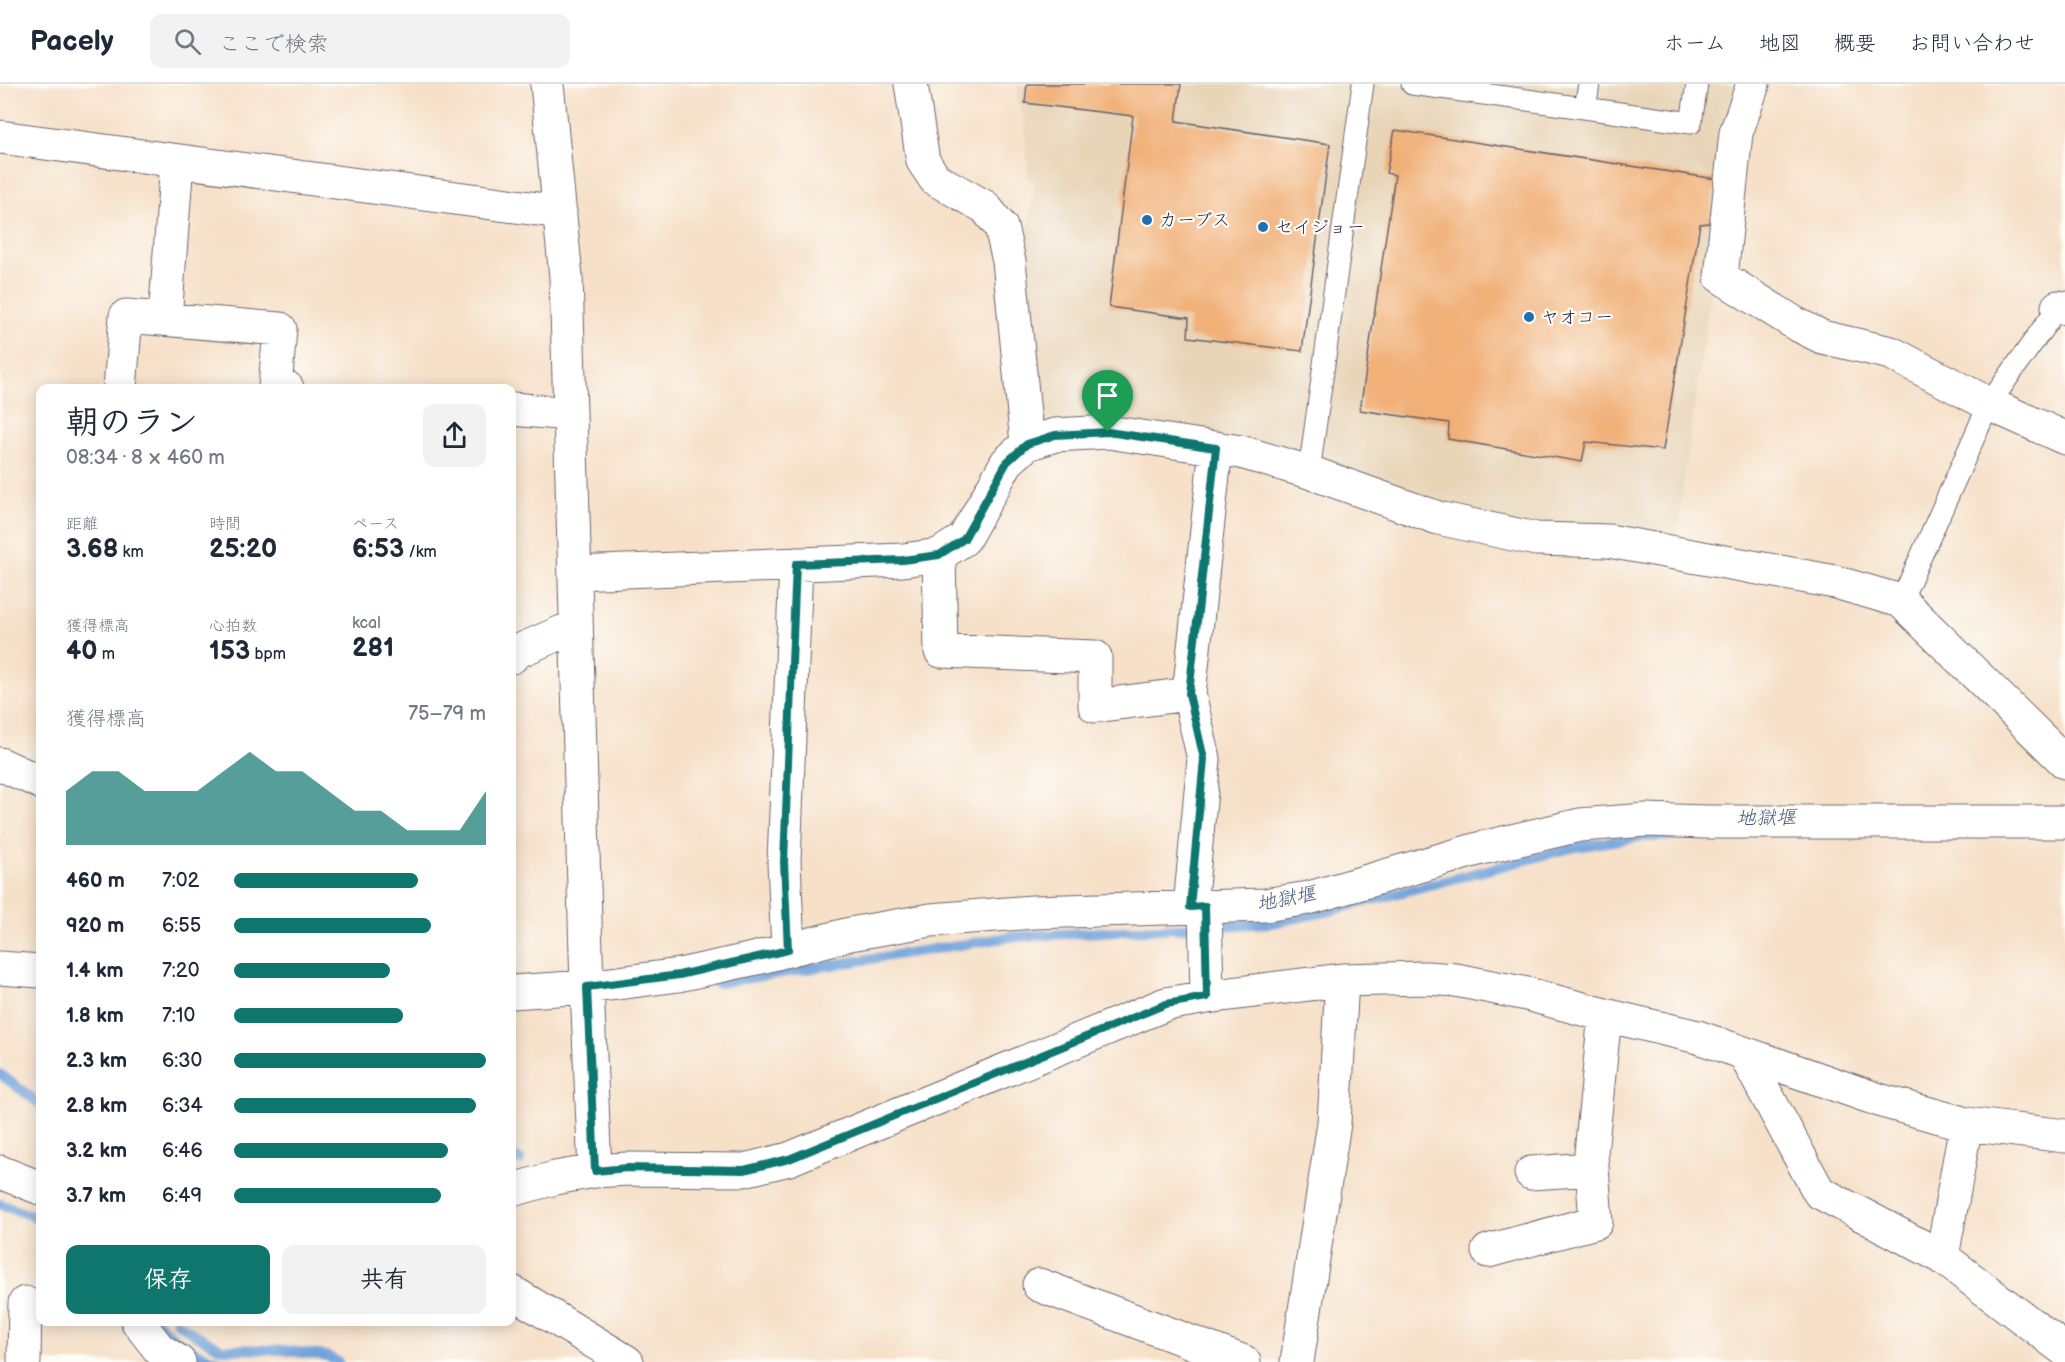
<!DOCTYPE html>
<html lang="ja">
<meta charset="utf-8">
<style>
:root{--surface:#fff;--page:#f2f2f3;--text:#1f2937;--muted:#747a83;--line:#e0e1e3;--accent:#0f766e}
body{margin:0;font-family:"Balsamiq Sans","Klee One",sans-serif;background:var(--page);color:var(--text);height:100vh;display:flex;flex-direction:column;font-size:22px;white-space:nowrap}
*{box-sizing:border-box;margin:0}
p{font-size:20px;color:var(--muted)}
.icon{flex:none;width:33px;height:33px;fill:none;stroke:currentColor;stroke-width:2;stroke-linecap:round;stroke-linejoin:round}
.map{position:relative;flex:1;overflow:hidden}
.details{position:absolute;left:36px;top:300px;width:480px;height:942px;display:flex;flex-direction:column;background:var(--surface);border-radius:12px;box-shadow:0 3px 15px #0003}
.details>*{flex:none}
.pin{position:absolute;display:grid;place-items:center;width:51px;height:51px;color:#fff;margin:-62px -26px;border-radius:50% 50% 50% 0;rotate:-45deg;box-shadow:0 0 6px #0007}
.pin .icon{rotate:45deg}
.round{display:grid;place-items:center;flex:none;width:63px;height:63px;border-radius:12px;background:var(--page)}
.overview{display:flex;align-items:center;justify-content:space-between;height:102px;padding:0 30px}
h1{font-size:33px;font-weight:700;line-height:45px}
.metrics{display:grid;grid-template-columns:repeat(3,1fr);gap:9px;height:102px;padding:6px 30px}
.metrics div{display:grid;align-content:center}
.metrics b{font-size:26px;font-weight:700}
.metrics small{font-size:16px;font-weight:400}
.metrics p{font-size:16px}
.chart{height:168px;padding:12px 30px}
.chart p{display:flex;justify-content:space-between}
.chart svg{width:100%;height:108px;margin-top:6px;fill:var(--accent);opacity:.7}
.action{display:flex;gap:12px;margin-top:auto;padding:12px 30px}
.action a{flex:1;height:69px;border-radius:12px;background:var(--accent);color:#fff;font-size:24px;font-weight:700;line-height:69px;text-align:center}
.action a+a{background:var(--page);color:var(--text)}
ul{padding:0 30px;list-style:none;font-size:20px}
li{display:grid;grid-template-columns:96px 72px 1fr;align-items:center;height:45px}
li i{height:15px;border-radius:8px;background:var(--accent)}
header{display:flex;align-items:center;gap:36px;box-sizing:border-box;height:84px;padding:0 30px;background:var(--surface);border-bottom:2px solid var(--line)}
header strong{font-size:28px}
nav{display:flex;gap:33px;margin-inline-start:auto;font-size:21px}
.search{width:420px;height:54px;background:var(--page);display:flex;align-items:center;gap:15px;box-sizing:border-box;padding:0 21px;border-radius:12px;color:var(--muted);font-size:22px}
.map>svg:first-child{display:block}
.built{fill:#e8d4b7}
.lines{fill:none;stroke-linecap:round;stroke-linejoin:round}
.stream{stroke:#70a1da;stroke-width:10}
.building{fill:#f1b078}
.lane-casing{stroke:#6c646c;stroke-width:23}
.street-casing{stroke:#6c646c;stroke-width:35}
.lane{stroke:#fff;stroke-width:21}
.street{stroke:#fff;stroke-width:33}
.route-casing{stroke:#fff;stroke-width:12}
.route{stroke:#0f766e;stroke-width:8}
.poi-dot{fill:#1f6fb2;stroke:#fdfcf7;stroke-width:2}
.labels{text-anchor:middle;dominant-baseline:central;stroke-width:4.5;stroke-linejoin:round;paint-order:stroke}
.poi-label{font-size:18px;fill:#22223b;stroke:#fdfcf7;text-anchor:start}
.water-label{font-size:20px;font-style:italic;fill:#455b83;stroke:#fdfcf7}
</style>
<header>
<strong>Pacely</strong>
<div class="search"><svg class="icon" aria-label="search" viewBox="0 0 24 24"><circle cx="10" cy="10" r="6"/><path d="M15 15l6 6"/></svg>ここで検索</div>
<nav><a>ホーム</a><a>地図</a><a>概要</a><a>お問い合わせ</a></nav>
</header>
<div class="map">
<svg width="2065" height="1278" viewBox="0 0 2065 1278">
<rect width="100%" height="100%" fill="#fdfcf7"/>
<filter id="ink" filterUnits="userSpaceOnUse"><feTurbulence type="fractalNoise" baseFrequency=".0167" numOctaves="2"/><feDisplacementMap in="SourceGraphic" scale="12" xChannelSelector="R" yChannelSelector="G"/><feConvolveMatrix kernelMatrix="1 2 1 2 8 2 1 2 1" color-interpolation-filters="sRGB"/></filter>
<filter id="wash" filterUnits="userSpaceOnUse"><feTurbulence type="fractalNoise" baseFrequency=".008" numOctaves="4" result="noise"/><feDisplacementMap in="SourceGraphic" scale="24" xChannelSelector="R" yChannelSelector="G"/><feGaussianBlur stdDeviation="1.35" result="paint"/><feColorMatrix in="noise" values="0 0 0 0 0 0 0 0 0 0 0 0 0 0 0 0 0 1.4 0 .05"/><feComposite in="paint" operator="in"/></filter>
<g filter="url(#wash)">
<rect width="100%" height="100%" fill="#f6e0c8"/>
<path class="built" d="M1018 0H1744L1727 87 1676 458 1521 441 1424 419 1036 343 1021 184 1035 100 1028 95 1024 33 1017 15Z"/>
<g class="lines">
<path class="stream" d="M717 899 1010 853 1271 839 1330 827 1575 763 1638 753 1668 752
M0 990 40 1020
M512 1071 520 1076
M0 1120 40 1135
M157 1238C180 1260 191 1268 221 1278
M177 1238 193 1249 222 1265 283 1266 327 1272 338 1278"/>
</g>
<g id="blocks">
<path class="building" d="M1027 0H1181L1176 37 1330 60 1302 267 1188 253 1189 234 1109 223 1133 32 1025 19Z
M1395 46 1716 95 1710 139 1700 140 1663 366 1586 358 1582 378 1448 355 1449 339 1360 326 1395 91 1386 89Z"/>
</g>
</g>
<g filter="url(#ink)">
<use href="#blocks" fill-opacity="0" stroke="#6c646c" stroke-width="1.5"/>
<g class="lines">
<defs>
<path id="lane" d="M1412 0 1691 39 1697 0
M1585 24 1589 0
M1309 388 1363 0
M1901 517 1989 320 2058 223 2065 219"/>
<path id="street" d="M547 0 566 193 587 903 595 1087
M911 0 923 77 935 95 985 123 1001 143 1009 177 1027 360
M1753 0 1736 49 1721 193 1796 240 1822 253 1891 269 1989 320 2065 354
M0 53 560 128
M2058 223 2065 224
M165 235 177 77
M120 304 126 232 280 245 275 303 287 304
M512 325 570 330
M939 471 941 567 1095 573V622L1189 610
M575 489 903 476 939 471 964 455 1007 378 1027 360 1055 351 1108 348 1241 368 1309 388 1438 434 1536 455 1609 457 1835 498 1901 517 2065 678
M512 573 516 568 576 542
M0 680 40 698
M1205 822 1207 913
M1190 823 1204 675 1189 610 1216 364
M788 866 784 778 796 480
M0 884 40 887
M512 908 587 903 679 891 757 874 850 850 931 836 1033 828 1265 821 1309 814 1478 765 1580 741 1646 736 1705 738H2065
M1744 969 1819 1108 1942 1173 2065 1266
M0 1088 40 1104
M1531 1089 1592 1085
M512 1106 555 1094 595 1087 627 1085 744 1086 789 1075 1166 920 1207 913 1342 896 1426 894 1456 896 1527 910 1605 931 1698 953 1882 1017 1966 1040 2065 1052
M1488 1167 1596 1138 1591 1069 1605 931
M1942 1173 1966 1040
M1039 1201 1244 1278
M512 1208 627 1278
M138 1238 159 1265 179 1278
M24 1278 25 1219
M1297 1278 1334 1039 1342 896"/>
</defs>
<use href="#lane" class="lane-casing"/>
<use href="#street" class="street-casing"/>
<use href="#lane" class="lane"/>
<use href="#street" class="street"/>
</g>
</g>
<g class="lines" filter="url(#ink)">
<defs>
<path id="route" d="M1108 348 1216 364 1189 610 1204 675 1190 823 1205 822 1207 913 1166 920 789 1075 744 1086 627 1084 595 1087 587 903 679 891 788 866 784 778 796 480 903 476 939 471 964 455 1007 378 1027 360 1055 351Z"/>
</defs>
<use href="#route" class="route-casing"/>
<use href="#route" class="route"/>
</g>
<g class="poi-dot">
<circle cx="1147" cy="136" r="6"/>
<circle cx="1263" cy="143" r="6"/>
<circle cx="1529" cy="233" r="6"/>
</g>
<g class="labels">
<g class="poi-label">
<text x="1159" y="136">カーブス</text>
<text x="1275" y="143">セイジョー</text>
<text x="1541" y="233">ヤオコー</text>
</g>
<g class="water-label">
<text transform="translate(1766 734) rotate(-1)">地獄堰</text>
<text transform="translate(1286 815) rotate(-11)">地獄堰</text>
</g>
</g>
</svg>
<div class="pin" style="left:1108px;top:348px;background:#1e9e55"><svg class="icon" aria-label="arrive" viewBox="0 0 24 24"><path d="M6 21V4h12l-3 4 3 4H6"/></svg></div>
<section class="details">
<div class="overview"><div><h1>朝のラン</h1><p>08:34 · 8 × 460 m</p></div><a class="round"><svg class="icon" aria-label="share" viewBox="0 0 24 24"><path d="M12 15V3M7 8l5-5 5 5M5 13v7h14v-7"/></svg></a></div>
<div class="metrics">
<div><p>距離</p><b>3.68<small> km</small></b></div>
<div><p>時間</p><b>25:20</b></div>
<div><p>ペース</p><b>6:53<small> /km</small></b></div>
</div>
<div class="metrics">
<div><p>獲得標高</p><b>40<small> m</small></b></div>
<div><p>心拍数</p><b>153<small> bpm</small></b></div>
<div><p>kcal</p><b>281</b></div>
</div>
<div class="chart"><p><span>獲得標高</span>75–79 m</p>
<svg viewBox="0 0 160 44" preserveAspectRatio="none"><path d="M0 44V22L10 14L20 14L30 22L40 22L50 22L60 14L70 6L80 14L90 14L100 22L110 30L120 30L130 38L140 38L150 38L160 22V44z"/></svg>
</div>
<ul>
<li><b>460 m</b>7:02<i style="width:73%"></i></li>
<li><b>920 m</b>6:55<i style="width:78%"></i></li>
<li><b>1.4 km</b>7:20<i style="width:62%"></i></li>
<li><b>1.8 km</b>7:10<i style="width:67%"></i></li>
<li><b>2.3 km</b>6:30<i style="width:100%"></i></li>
<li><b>2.8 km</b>6:34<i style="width:96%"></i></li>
<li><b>3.2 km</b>6:46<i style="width:85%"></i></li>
<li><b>3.7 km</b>6:49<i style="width:82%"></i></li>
</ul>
<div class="action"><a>保存</a><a>共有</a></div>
</section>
</div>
